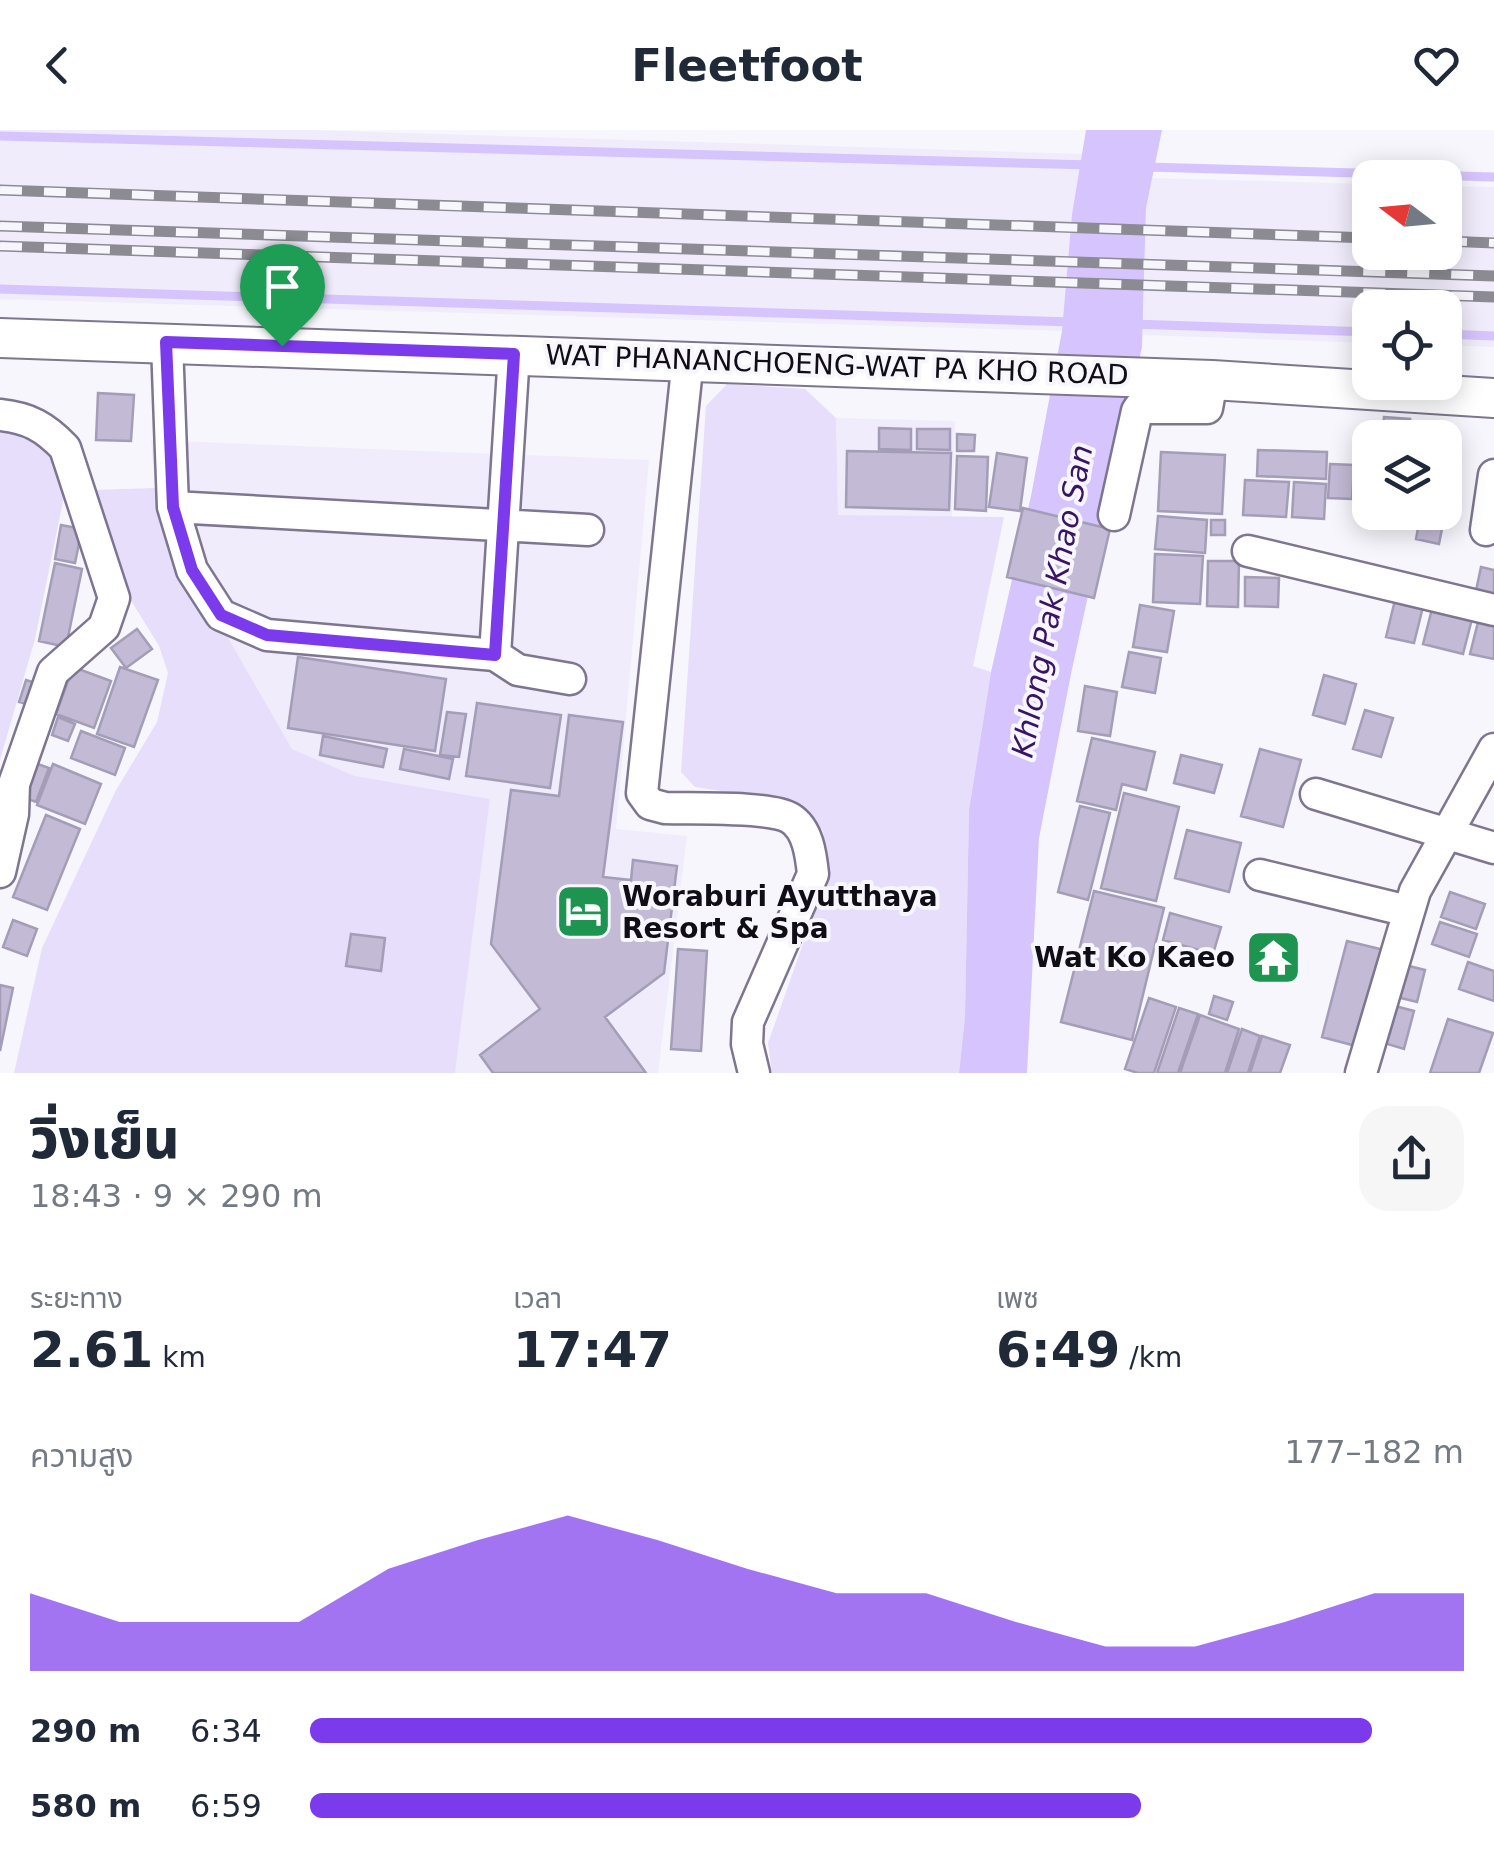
<!DOCTYPE html>
<html lang="th">
<meta charset="utf-8">
<style>
:root{--surface:#fff;--page:#f6f6f7;--text:#1f2937;--muted:#747a83;--accent:#7c3aed}
body{margin:0;font-family:"DejaVu Sans","Noto Sans Thai",sans-serif;background:var(--page);color:var(--text);height:100vh;display:flex;flex-direction:column;font-size:38px;white-space:nowrap}
*{box-sizing:border-box;margin:0}
p{font-size:32px;color:var(--muted)}
.icon{flex:none;width:55px;height:55px;fill:none;stroke:currentColor;stroke-width:2;stroke-linecap:round;stroke-linejoin:round}
.map{position:relative;height:943px;overflow:hidden}
.drawer{display:flex;flex-direction:column;background:var(--surface);flex:1}
.drawer>*{flex:none}
.needle{width:65px;rotate:286deg}
.tools{position:absolute;left:1352px;top:30px;display:grid;gap:20px}
.tools a{display:grid;place-items:center;width:110px;height:110px;border-radius:20px;background:var(--surface);box-shadow:0 5px 25px #0003;font-size:50px}
.pin{position:absolute;display:grid;place-items:center;width:85px;height:85px;color:#fff;margin:-102px -42px;border-radius:50% 50% 50% 0;rotate:-45deg;box-shadow:0 0 10px #0007}
.pin .icon{rotate:45deg}
.round{display:grid;place-items:center;flex:none;width:105px;height:105px;border-radius:30px;background:var(--page)}
.summary{display:flex;align-items:center;justify-content:space-between;height:170px;padding:0 30px}
h1{font-size:55px;font-weight:800;line-height:75px}
.figures{display:grid;grid-template-columns:repeat(3,1fr);gap:15px;height:170px;padding:10px 30px}
.figures div{display:grid;align-content:center}
.figures b{font-size:50px;font-weight:800}
.figures small{font-size:28px;font-weight:400}
.figures p{font-size:28px}
.chart{height:280px;padding:20px 30px}
.chart p{display:flex;justify-content:space-between}
.chart svg{width:100%;height:180px;margin-top:10px;fill:var(--accent);opacity:.7}
ul{padding:0 30px;list-style:none;font-size:32px}
li{display:grid;grid-template-columns:160px 120px 1fr;align-items:center;height:75px}
li i{height:25px;border-radius:12px;background:var(--accent)}
header{display:flex;justify-content:space-between;align-items:center;height:130px;padding:0 30px;background:var(--surface);font-size:45px;font-weight:800}
.map>svg:first-child{display:block}
.built{fill:#f0ecfb}
.green{fill:#e7defc}
.water{fill:#d5c4fd}
.lines{fill:none;stroke-linecap:round;stroke-linejoin:round}
.stream{stroke:#d5c4fd;stroke-width:9}
.building{fill:#c3bad6;stroke:#a49db7;stroke-width:2.5}
.minor-casing{stroke:#7e7690;stroke-width:35}
.major-casing{stroke:#7e7690;stroke-width:42}
.minor{stroke:#fff;stroke-width:30}
.major{stroke:#fff;stroke-width:38}
.rail-casing{stroke:#8c8a92;stroke-width:11}
.rail{stroke:#f7f6fc;stroke-width:8;stroke-dasharray:22;stroke-linecap:butt}
.route-casing{stroke:#fff;stroke-width:20}
.route{stroke:#7c3aed;stroke-width:12}
.labels{text-anchor:middle;dominant-baseline:central;stroke-width:8;stroke-linejoin:round;paint-order:stroke}
.street-label{font-size:28px;fill:#100d17;stroke:#f7f6fc}
.poi-label{font-size:28px;font-weight:bold;fill:#100d17;stroke:#f7f6fc;text-anchor:start}
.water-label{font-size:30px;font-style:italic;fill:#381464;stroke:#f7f6fc}
</style>
<header><svg class="icon" aria-label="back" viewBox="0 0 24 24"><path d="M15 5l-7 7 7 7"/></svg>Fleetfoot<svg class="icon" aria-label="heart" viewBox="0 0 24 24"><path d="M12 20l-8-8c-3-5 5-10 8-4 3-6 11-1 8 4z"/></svg></header>
<div class="map">
<svg width="1494" height="943" viewBox="0 0 1494 943">
<rect width="100%" height="100%" fill="#f7f6fc"/>
<path class="built" d="M0 0H310L1082 24 1072 84 1062 201 0 169Z
M1152 48 1370 54V122H1445V56L1494 57V217L1445 215V178H1370V213L1143 205 1146 78Z
M836 288 955 291 952 387 838 385Z
M151 310 649 330 616 699 687 706 658 943H455L490 669 355 646 292 619 184 431 155 358Z"/>
<path class="green" d="M727 254 805 259 836 288 838 385 1004 387 973 536 991 542 969 680 965 887 959 943H772L768 913 829 740 823 701 793 672 695 657 681 642 706 276Z
M0 294 35 308 57 333 65 361 35 509 0 630Z
M155 358 184 431 292 619 355 646 490 669 455 943H14L42 818 115 662 157 592 168 543 159 516 124 459 91 360Z"/>
<path class="water" d="M1086 0H1162L1146 78 1142 217 1071 544 1039 708 1027 943H959L965 887 969 680 991 542 1031 366 1062 201 1072 84Z"/>
<g class="lines">
<path class="stream" d="M0 6 1091 35
M1147 37 1494 47
M0 159 1072 192
M1133 194 1370 202
M1445 204 1494 206"/>
</g>
<path class="building" d="M98 263 134 265 131 311 96 310Z
M1384 287 1410 289 1408 308H1382Z
M879 298 911 299V320L879 319Z
M917 299H950V320L917 319Z
M957 304 975 305 974 321H957Z
M1258 320 1327 322 1326 349 1257 346Z
M847 321 951 323 949 380 846 377Z
M1161 322 1225 325 1222 384 1158 381Z
M997 323 1027 328 1020 381 989 377Z
M957 326 988 327 986 381 955 379Z
M1330 334 1354 335 1352 369 1328 368Z
M1245 350 1289 352 1286 387 1243 385Z
M1294 352 1326 354 1324 389 1292 387Z
M1445 352 1451 353 1439 414 1416 409 1421 382H1445Z
M1370 368V382H1402L1401 392 1368 389Z
M1023 378 1110 399 1094 468 1007 447Z
M1158 386 1207 390 1205 423 1155 419Z
M1211 390H1225V405H1211Z
M61 395 82 399 75 433 55 429Z
M1155 424 1203 426 1200 474 1153 472Z
M1208 431H1239L1238 477 1207 476Z
M55 433 82 439 66 517 39 511Z
M1481 437 1494 440V475L1474 470Z
M1245 447 1279 448 1278 477 1245 476Z
M1395 470 1423 477 1414 513 1386 507Z
M1140 475 1174 481 1167 522 1133 517Z
M1432 479 1472 489 1463 524 1423 514Z
M1479 488 1494 492V529L1470 524Z
M137 499 152 519 126 538 111 518Z
M1129 522 1161 528 1155 563 1122 557Z
M298 527 446 549 435 621 288 598Z
M73 537 111 551 94 598 56 584Z
M120 537 158 550 134 617 97 604Z
M1324 545 1356 554 1345 594 1313 585Z
M26 550 39 554 33 576 19 572Z
M1085 556 1117 562 1110 606 1078 601Z
M477 573 561 585 550 658 466 646Z
M1365 580 1393 588 1381 627 1353 619Z
M447 582 466 584 459 627 440 625Z
M569 585 623 592 603 747 631 750 633 730 677 736 664 843 605 887 646 943H493L480 925 540 879 491 814 511 660 559 666Z
M58 587 75 594 68 611 52 605Z
M81 601 125 618 115 645 71 628Z
M323 606 387 619 383 637 320 625Z
M1092 608 1155 622 1146 660 1122 654 1116 680 1077 671Z
M404 619 453 629 449 649 400 639Z
M1260 619 1301 630 1283 697 1241 686Z
M1181 625 1222 635 1214 663 1174 653Z
M35 633 49 638 36 672 22 667Z
M53 634 101 654 85 694 37 675Z
M1124 663 1179 677 1156 771 1101 758Z
M1080 676 1110 683 1088 770 1058 762Z
M46 685 80 699 47 780 13 767Z
M1187 700 1241 713 1229 762 1175 748Z
M1094 761 1164 778 1132 910 1061 892Z
M1450 762 1485 774 1476 799 1441 787Z
M1170 783 1221 797 1213 824 1163 810Z
M13 790 37 799 27 826 3 817Z
M1440 792 1477 804 1469 827 1432 814Z
M351 804 385 808 381 841 346 836Z
M1347 811 1388 821 1363 918 1322 907Z
M678 819 707 821 701 921 671 919Z
M1468 832 1494 841V871L1459 859Z
M1405 835 1425 840 1417 872 1397 867Z
M0 855 13 858 0 921Z
M1214 866 1233 872 1227 890 1209 884Z
M1149 868 1176 877 1154 943H1138L1125 939Z
M1395 876 1414 881 1404 919 1384 913Z
M1179 878 1198 884 1178 943H1157Z
M1200 885 1239 899 1225 943H1180Z
M1448 889 1493 903 1479 943H1430Z
M1242 899 1260 906 1248 943H1227Z
M1262 906 1290 915 1280 943H1250Z"/>
<g class="lines">
<defs>
<path id="minor" d="M167 213 173 377 192 440 221 485 267 505 495 525 514 223
M688 229 642 663 650 674 665 678C692 679 770 676 790 688 808 699 811 725 813 744L748 892 747 914 754 943
M0 285C29 288 45 297 65 318L114 468 104 497 53 542 14 654 13 684 0 742
M173 377 588 400
M1114 385 1137 281 1139 278H1207L1212 250
M1486 400 1494 345
M1248 421 1494 480
M495 525 518 540 570 549
M1316 664 1494 718
M1260 745 1408 781
M1361 943 1415 761 1494 619"/>
<path id="major" d="M0 208 1212 250 1494 268"/>
</defs>
<use href="#minor" class="minor-casing"/>
<use href="#major" class="major-casing"/>
<use href="#minor" class="minor"/>
<use href="#major" class="major"/>
<defs>
<path id="rail" d="M0 60 1370 108
M0 96 1494 146
M1445 111 1494 113
M0 116 1494 167"/>
</defs>
<use href="#rail" class="rail-casing"/>
<use href="#rail" class="rail"/>
</g>
<g class="lines">
<defs>
<path id="route" d="M166 212 514 224 495 525 267 505 221 485 192 440 173 377Z"/>
</defs>
<use href="#route" class="route-casing"/>
<use href="#route" class="route"/>
</g>
<defs>
<symbol id="hotel-square" viewBox="-11 -11 22 22"><rect x="-9" y="-9" width="18" height="18" rx="4" fill="#1d9450" stroke="#f7f6fc"/><path d="M-6-4.5h1.5V1H6V5H4.5V3h-9V5H-6ZM-4 0a1.8 1.8 0 1 1 3.6 0ZM.5 0V-2.5h3Q6-2.5 6 0Z" fill="#fff"/></symbol>
<symbol id="temple-square" viewBox="-11 -11 22 22"><rect x="-9" y="-9" width="18" height="18" rx="4" fill="#1d9450" stroke="#f7f6fc"/><path d="M0-6L5-2H3V0L6.5 2.5H4V6H1.5V3h-3V6H-4V2.5H-6.5L-3 0V-2H-5Z" fill="#fff"/></symbol>
</defs>
<g fill-rule="evenodd">
<use href="#hotel-square" x="552" y="750" width="63" height="63"/>
<use href="#temple-square" x="1242" y="796" width="63" height="63"/>
</g>
<g class="labels">
<g class="street-label">
<text transform="translate(837 235) rotate(2)">WAT PHANANCHOENG-WAT PA KHO ROAD</text>
</g>
<g class="poi-label">
<text x="622" y="766">Woraburi Ayutthaya<tspan x="622" dy="32">Resort &amp; Spa</tspan></text>
<text x="1235" y="827" text-anchor="end">Wat Ko Kaeo</text>
</g>
<g class="water-label">
<text transform="translate(1052 471) rotate(-79)">Khlong Pak Khao San</text>
</g>
</g>
</svg>
<div class="tools">
<a><svg class="needle" viewBox="-14 -14 28 28"><path d="M0-13l5 13h-10z" fill="#e53935"/><path d="M0 13l5-13h-10z" fill="#747a83"/></svg></a>
<a><svg class="icon" aria-label="locate" viewBox="0 0 24 24"><circle cx="12" cy="12" r="6"/><path d="M12 2v4M12 18v4M2 12h4M18 12h4"/></svg></a>
<a><svg class="icon" aria-label="layers" viewBox="0 0 24 24"><path d="M12 4l9 5-9 5-9-5zM3 14l9 5 9-5"/></svg></a>
</div>
<div class="pin" style="left:282px;top:216px;background:#1e9e55"><svg class="icon" aria-label="arrive" viewBox="0 0 24 24"><path d="M6 21V4h12l-3 4 3 4H6"/></svg></div>
</div>
<section class="drawer">
<div class="summary"><div><h1>วิ่งเย็น</h1><p>18:43 · 9 × 290 m</p></div><a class="round"><svg class="icon" aria-label="share" viewBox="0 0 24 24"><path d="M12 15V3M7 8l5-5 5 5M5 13v7h14v-7"/></svg></a></div>
<div class="figures">
<div><p>ระยะทาง</p><b>2.61<small> km</small></b></div>
<div><p>เวลา</p><b>17:47</b></div>
<div><p>เพซ</p><b>6:49<small> /km</small></b></div>
</div>
<div class="chart"><p><span>ความสูง</span>177–182 m</p>
<svg viewBox="0 0 160 44" preserveAspectRatio="none"><path d="M0 44V25L10 32L20 32L30 32L40 19L50 12L60 6L70 12L80 19L90 25L100 25L110 32L120 38L130 38L140 32L150 25L160 25V44z"/></svg>
</div>
<ul>
<li><b>290 m</b>6:34<i style="width:92%"></i></li>
<li><b>580 m</b>6:59<i style="width:72%"></i></li>
</ul>
</section>
